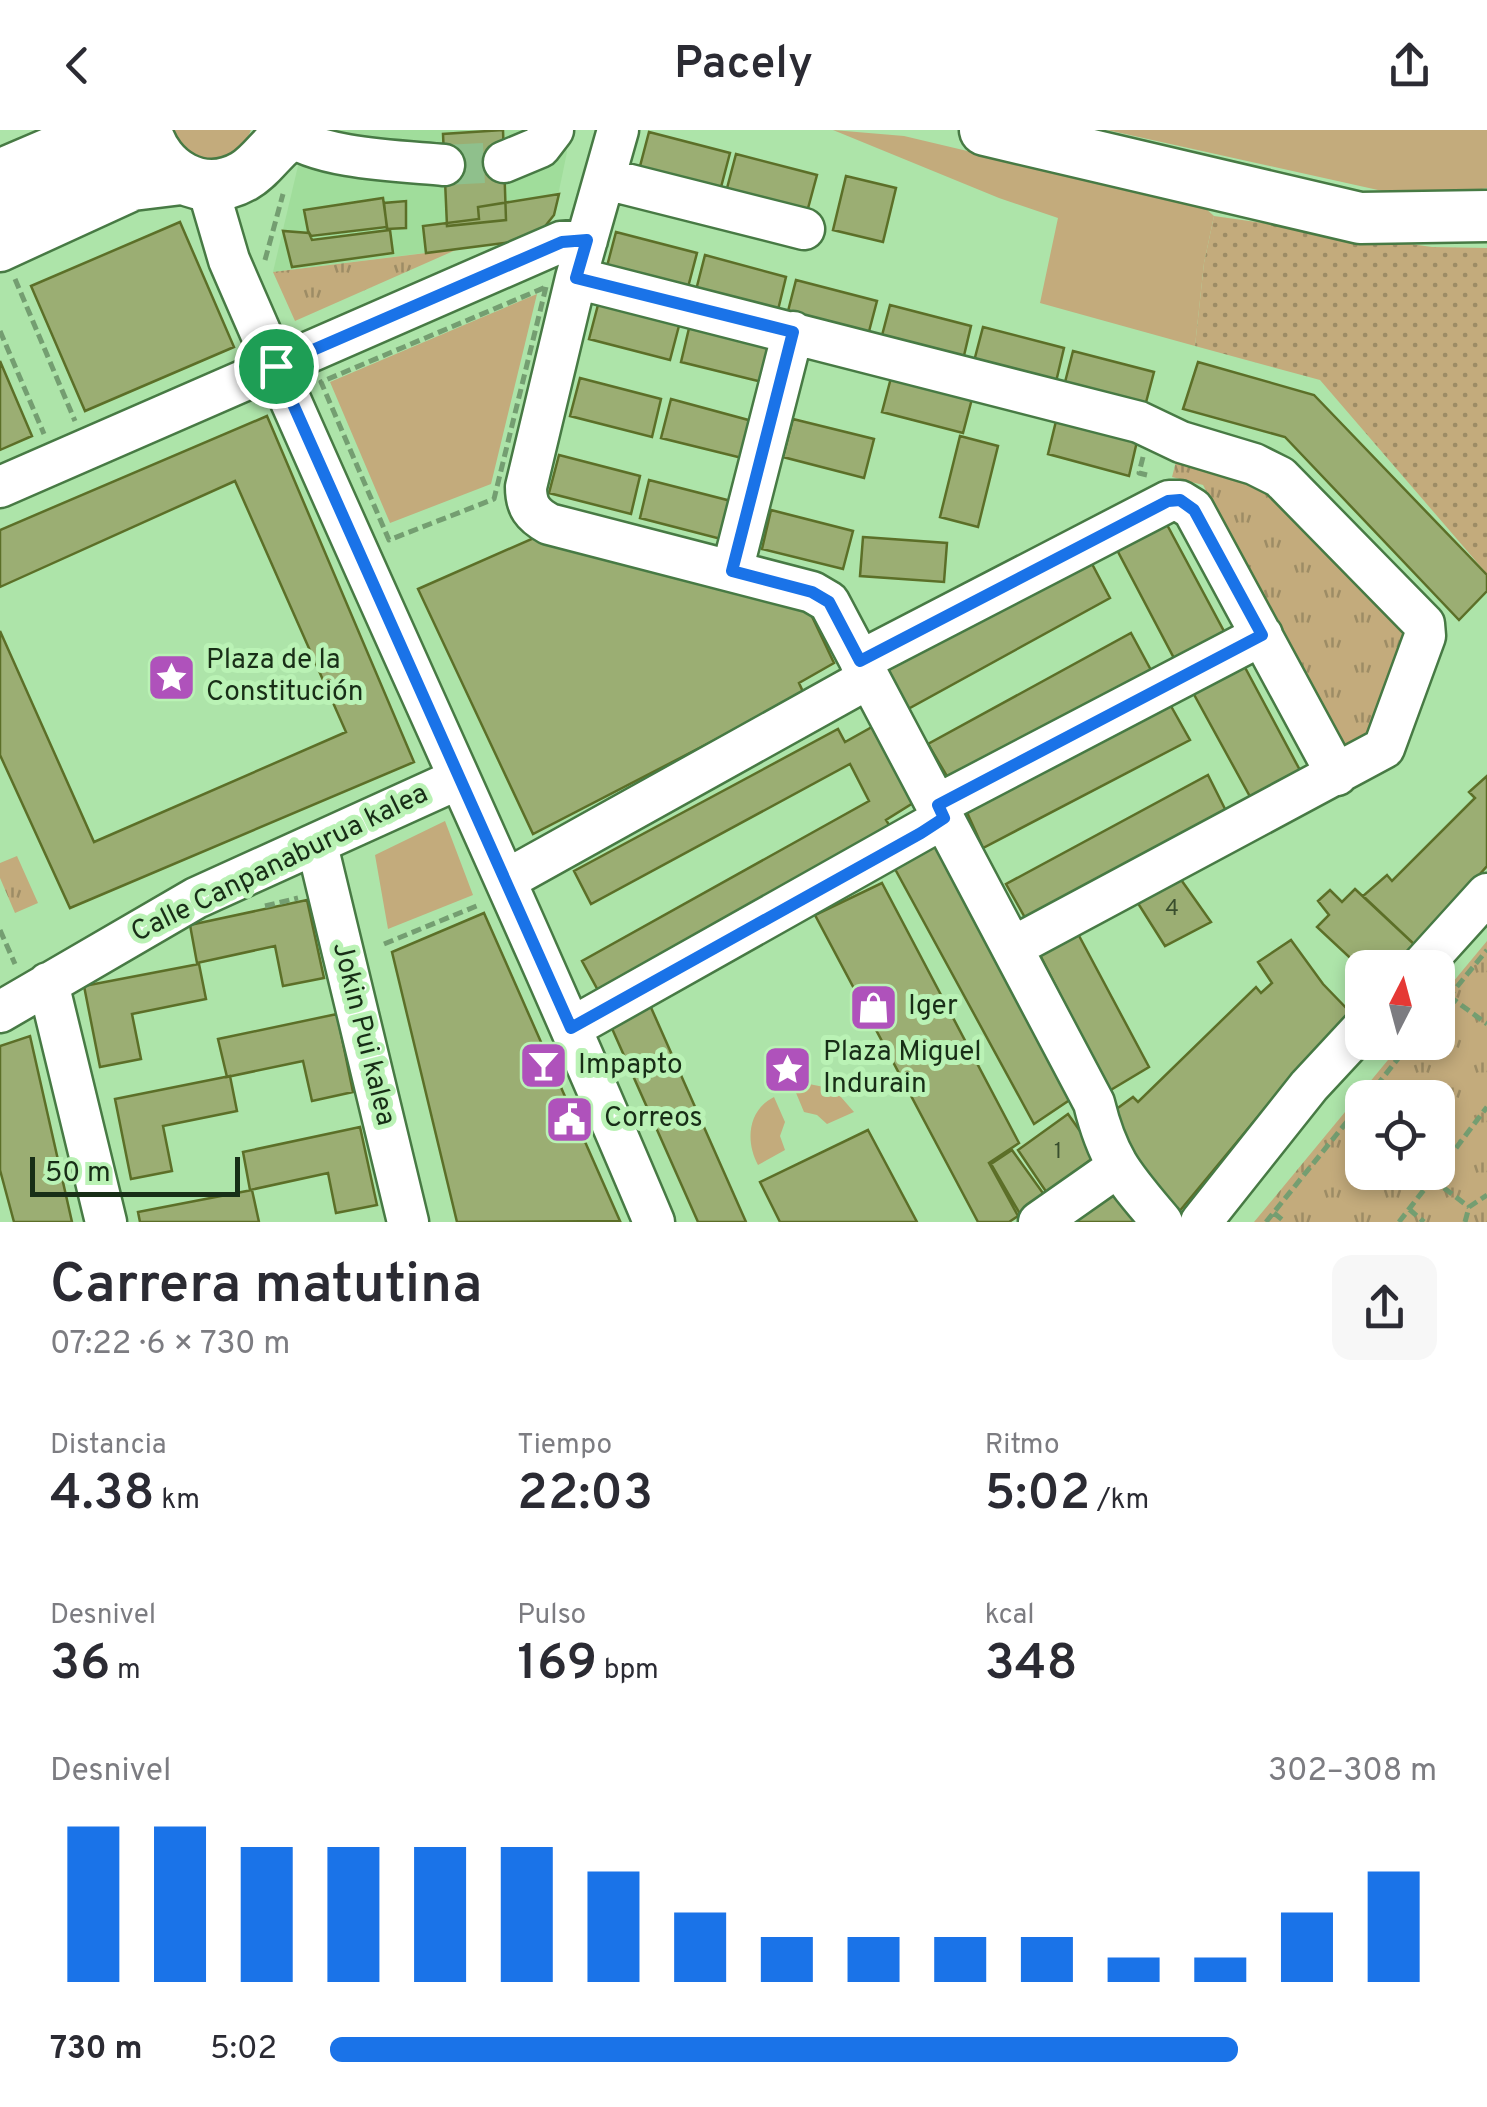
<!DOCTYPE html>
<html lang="es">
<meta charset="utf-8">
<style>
:root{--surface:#fff;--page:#f7f7f7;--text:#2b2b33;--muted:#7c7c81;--accent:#1a73e8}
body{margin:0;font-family:Overpass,sans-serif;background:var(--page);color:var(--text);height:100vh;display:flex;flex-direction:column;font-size:38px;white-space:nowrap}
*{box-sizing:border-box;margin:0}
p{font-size:32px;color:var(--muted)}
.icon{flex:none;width:55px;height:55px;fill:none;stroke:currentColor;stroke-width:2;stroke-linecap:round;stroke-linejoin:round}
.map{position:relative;height:1092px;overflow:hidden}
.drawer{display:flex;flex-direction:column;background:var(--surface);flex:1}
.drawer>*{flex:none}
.needle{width:65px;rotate:6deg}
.tools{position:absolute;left:1345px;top:820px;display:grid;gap:20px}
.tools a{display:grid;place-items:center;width:110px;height:110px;border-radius:20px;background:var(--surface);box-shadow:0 5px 15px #0003;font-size:50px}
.scale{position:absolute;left:30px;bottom:25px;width:210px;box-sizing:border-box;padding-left:10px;border:5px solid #182e17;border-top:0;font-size:28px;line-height:35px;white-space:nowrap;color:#182e17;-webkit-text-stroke:8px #baf2b5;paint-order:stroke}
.pin{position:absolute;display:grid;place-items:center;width:85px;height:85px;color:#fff;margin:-42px;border:5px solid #fff;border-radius:50%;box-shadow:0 2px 10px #0007}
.round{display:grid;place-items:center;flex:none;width:105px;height:105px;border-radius:20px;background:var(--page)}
.overview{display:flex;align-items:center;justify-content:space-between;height:170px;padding:0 50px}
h1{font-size:55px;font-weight:600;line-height:75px}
.stats{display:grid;grid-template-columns:repeat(3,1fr);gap:15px;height:170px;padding:10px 50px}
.stats div{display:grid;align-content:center}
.stats b{font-size:50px;font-weight:600}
.stats small{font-size:28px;font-weight:400}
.stats p{font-size:28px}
.chart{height:280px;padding:20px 50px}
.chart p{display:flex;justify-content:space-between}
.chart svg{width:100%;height:180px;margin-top:10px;stroke:var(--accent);stroke-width:6}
ul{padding:0 50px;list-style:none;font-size:32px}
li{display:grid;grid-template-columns:160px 120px 1fr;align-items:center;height:75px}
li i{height:25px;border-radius:12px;background:var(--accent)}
header{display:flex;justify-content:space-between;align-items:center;height:130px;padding:0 50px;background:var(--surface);font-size:45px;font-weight:600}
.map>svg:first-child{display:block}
.built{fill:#a0dd9b}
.grass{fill:#c3ab7c}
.park{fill:url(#park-tufts);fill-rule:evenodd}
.garden{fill:url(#garden-dots)}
.building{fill:#9bae73;stroke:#5c6f28;stroke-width:2.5}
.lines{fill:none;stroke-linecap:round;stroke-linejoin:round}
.minor-tunnel{stroke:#8fc08c;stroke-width:40;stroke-dasharray:40 20;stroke-linecap:butt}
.minor-casing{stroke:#477a44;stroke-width:45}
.major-casing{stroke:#477a44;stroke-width:55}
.path{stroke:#749e71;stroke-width:5;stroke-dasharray:10 5;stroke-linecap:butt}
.minor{stroke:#fff;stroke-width:40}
.major{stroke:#fff;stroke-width:50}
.route-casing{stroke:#fff;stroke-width:20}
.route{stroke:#1a73e8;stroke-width:12}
.labels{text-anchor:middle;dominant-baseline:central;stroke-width:10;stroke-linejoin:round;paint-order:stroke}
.number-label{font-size:22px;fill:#394e2e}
.poi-label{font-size:28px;fill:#182e17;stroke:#baf2b5;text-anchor:start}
.street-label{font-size:28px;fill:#182e17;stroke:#baf2b5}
</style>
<header><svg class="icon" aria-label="back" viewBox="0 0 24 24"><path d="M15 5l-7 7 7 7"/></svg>Pacely<svg class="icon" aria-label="share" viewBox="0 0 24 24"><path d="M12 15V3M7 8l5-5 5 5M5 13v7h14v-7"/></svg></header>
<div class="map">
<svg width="1487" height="1092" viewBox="0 0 1487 1092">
<defs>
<pattern id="park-tufts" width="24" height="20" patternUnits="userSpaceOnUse" patternTransform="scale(2.5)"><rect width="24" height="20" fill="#c3ab7c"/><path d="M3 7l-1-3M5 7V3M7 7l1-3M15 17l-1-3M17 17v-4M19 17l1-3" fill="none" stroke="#9d8c65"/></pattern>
<pattern id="garden-dots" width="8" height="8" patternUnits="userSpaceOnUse" patternTransform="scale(2.5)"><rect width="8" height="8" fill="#c3ab7c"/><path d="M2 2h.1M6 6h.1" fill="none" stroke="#9d8c65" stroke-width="1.8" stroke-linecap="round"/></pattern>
</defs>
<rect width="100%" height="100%" fill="#ade4a9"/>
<path class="built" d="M325 0H561L567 22 554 85 535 109 273 142 302 19Z"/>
<path class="grass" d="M170 0H251C241 26 206 45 183 21 178 16 174 7 170 0Z
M833 0 904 6 1204 77 1214 86 1204 133 1195 216 1040 173 1058 88 999 68Z
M1107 0H1487V58L1423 70Z
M537 164 491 354 390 393 330 252Z
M445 691 473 765 388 799 375 725Z
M804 953 834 959 854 982 827 994 817 985 804 982 794 958Z
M774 967 785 992 780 1006 785 1020 758 1035C745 1011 748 980 774 967Z"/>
<path class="park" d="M458 119 295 191 273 142Z
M1179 320 1243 338 1413 491 1381 602 1343 620 1203 355 1172 347Z
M17 726 38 773 15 783 0 748V733Z
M1487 811V1092H1254L1402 913 1438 912V870ZM1362 968H1438V1042H1362Z"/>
<path class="garden" d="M1214 86 1432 117 1487 118V444L1320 250 1195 216 1204 133Z"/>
<path class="building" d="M503 0 506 90 447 96 443 4Z
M649 2 730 23 720 61 639 40Z
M736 24 817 45 807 82 726 62Z
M846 46 896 58 883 112 833 100Z
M559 64 554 85 535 109 426 123 423 96 479 89 478 77Z
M383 68 387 97 311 106 308 101 304 80Z
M406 71V98L387 99 384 73Z
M180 92 234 217 85 281 31 156Z
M390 100 393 123 292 137 283 101 309 103 312 110Z
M616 102 697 123 687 161 606 140Z
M705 125 786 147 777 184 695 164Z
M796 150 877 171 867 209 786 189Z
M599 171 680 192 670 230 589 209Z
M890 175 971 196 962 234 880 213Z
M690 194 772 215 762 252 681 232Z
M983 197 1064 218 1055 256 973 235Z
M1073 221 1154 242 1144 280 1063 260Z
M0 231 32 306 0 320Z
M1198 232 1314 265 1487 445V461L1459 490 1285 307 1183 279Z
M892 244 973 265 963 303 882 282Z
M580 248 661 269 652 307 570 286Z
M671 269 752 291 742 328 661 308Z
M267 286 414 632 70 778 0 625V501L94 712 346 602 235 351 0 457V400Z
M1057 287 1138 307 1129 346 1048 324Z
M793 289 874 309 864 348 783 327Z
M960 306 998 316 978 397 940 387Z
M559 325 640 346 631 384 549 363Z
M649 350 731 371 721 409 640 388Z
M771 380 853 401 843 439 762 419Z
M1165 391 1226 505 1175 530 1116 418Z
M536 407 808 478 834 533 799 553 804 564 533 704 418 459Z
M863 407 947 413 944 452 860 446Z
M1091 432 1110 468 908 579 888 540Z
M1131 503 1152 542 951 653 928 614Z
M1241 530 1302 644 1253 672 1191 559Z
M1167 569 1190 610 983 718 965 678Z
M872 597 913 673 886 690 894 703 600 864 582 831 869 671 850 634 591 774 574 741 838 599 845 612Z
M1208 645 1229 687 1028 793 1006 754Z
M1487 646V736L1416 816 1363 766 1387 745 1392 751 1475 668 1469 662Z
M938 715 1074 967 1034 994 895 739Z
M1177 744 1211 792 1165 816 1134 767Z
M882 753 1019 1013 989 1033 1018 1086 1009 1092H978L815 785Z
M1355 759 1416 816 1396 838 1362 839 1317 797 1329 785 1318 771 1330 760 1342 772Z
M307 770 324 848 283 856 275 816 197 833 190 795Z
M484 783 620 1091 457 1092 392 822Z
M1077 802 1149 937 1109 961 1038 821Z
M1291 810 1323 854 1351 883 1280 960 1173 1089 1104 988 1133 967 1138 972 1256 857 1261 863 1272 853 1258 832Z
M199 834 206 869 132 884 141 929 100 937 84 856Z
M649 873 746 1092H698L610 894Z
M337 884 353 962 312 971 303 931 227 947 218 909Z
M30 906 72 1092H14L0 1040V916Z
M230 946 237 981 163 996 172 1041 131 1049 115 969Z
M1068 984 1097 1025 1047 1063 1018 1020Z
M360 997 377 1075 336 1083 328 1043 250 1060 243 1022Z
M868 1000 917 1092H780L760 1052Z
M1012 1020 1045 1066 1020 1084 991 1034Z
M252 1060 259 1092H140L138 1082Z
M1115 1061 1142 1092H1072Z"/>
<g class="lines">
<path class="minor-tunnel" d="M444 35 504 32"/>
<defs>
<path id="minor" d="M618 0 576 148 526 357C526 377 533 385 549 394L812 462 829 472 1094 973C1108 1031 1125 1048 1162 1092
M288 4C319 29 403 31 444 35
M504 32 540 17 553 0
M606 49 804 99
M207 55 229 130C368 452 518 769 654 1092
M0 121 133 60 182 54
M576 148 1139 292 1181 312 1254 334 1280 347 1424 494 1425 506 1384 618 1013 817
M0 357 561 112 587 110
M732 441 793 202
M860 531 1169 371H1180L1193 379 1337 645
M937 675 1262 505
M317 715 408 1092
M506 750 869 548
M1420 838 1487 764
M48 853 106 1092
M0 882 196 768 458 649
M571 898 944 688
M1039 1092 1116 1038
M1201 1092 1309 956 1362 899"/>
<path id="major" d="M146 0C157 43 202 70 244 46 265 34 275 10 298 0
M985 0 1360 88 1487 86
M0 45 105 0
M0 84 123 36 165 37"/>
</defs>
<use href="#minor" class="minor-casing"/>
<use href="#major" class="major-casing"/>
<path class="path" d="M265 130 283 64
M15 149 75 291
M546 157 494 369 389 410 321 252Z
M0 201 44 304
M1143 327 1139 343 1147 345
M265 776 298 768
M0 800 15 834
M384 814 479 775
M1449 866 1487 894
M1438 880 1487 820
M1367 968 1411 912
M1438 1042 1487 977
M1432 1049 1469 1077
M1409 1079 1424 1092
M1274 1083 1285 1092
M1266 1092 1362 973
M1399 1092 1437 1043
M1465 1092 1469 1077 1487 1065"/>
<use href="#minor" class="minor"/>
<use href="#major" class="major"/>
</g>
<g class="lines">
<defs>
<path id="route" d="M587 110 576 148 793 202 732 441 812 462 829 472 860 531 1168 371 1180 370 1194 380 1262 505 938 675 944 688 921 703 571 898 276 236 562 112Z"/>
</defs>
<use href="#route" class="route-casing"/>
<use href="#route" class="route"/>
</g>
<defs>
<symbol id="sight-square" viewBox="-11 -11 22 22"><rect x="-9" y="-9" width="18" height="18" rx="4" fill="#af52bb" stroke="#baf2b5"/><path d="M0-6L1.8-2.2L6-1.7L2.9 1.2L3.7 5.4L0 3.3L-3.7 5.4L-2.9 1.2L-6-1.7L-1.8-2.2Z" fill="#fff"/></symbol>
<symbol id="shop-square" viewBox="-11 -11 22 22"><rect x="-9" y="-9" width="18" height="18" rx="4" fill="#af52bb" stroke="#baf2b5"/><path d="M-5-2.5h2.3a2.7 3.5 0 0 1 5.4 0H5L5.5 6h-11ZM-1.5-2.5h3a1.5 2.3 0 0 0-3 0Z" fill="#fff"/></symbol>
<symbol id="bar-square" viewBox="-11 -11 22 22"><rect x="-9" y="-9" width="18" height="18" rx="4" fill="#af52bb" stroke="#baf2b5"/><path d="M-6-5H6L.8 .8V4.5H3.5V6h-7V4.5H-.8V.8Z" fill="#fff"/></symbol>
<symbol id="civic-square" viewBox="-11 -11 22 22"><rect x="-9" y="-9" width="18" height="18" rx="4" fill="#af52bb" stroke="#baf2b5"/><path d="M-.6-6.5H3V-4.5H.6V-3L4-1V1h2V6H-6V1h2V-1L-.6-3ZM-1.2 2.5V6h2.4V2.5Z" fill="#fff"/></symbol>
</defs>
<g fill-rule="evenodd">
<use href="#sight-square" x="144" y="520" width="55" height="55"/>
<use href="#shop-square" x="846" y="850" width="55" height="55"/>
<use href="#bar-square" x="516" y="908" width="55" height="55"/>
<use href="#sight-square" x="760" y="912" width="55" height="55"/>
<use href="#civic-square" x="542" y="962" width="55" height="55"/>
</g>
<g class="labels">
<g class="number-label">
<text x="1172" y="779">4</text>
<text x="1058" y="1022">1</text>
</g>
<g class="poi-label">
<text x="206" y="531">Plaza de la<tspan x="206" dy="32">Constitución</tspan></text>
<text x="908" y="877">Iger</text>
<text x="823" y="923">Plaza Miguel<tspan x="823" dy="32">Indurain</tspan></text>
<text x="578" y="936">Impapto</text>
<text x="604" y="989">Correos</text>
</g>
<g class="street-label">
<text transform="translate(280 734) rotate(-26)">Calle Canpanaburua kalea</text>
<text transform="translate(363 904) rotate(76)">Jokin Pui kalea</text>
</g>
</g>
</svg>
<div class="tools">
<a><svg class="needle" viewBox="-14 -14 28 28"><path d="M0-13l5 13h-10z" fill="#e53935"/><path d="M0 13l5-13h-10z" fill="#7c7c81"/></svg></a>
<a><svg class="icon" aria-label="locate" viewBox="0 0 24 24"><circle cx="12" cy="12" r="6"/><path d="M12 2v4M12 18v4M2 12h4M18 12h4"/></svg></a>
</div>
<div class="scale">50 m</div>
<div class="pin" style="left:276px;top:236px;background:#1e9e55"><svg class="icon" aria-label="arrive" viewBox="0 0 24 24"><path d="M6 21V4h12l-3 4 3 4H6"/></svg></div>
</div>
<section class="drawer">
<div class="overview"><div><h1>Carrera matutina</h1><p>07:22 · 6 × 730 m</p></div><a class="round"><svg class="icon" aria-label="share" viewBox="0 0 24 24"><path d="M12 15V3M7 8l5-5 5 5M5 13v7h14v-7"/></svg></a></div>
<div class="stats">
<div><p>Distancia</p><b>4.38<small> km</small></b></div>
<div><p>Tiempo</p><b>22:03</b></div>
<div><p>Ritmo</p><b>5:02<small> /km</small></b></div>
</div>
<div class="stats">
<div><p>Desnivel</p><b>36<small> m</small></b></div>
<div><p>Pulso</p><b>169<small> bpm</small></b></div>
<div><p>kcal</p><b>348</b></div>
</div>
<div class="chart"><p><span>Desnivel</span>302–308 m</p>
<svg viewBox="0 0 160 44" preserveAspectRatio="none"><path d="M5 44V6M15 44V6M25 44V11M35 44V11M45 44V11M55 44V11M65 44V17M75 44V27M85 44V33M95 44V33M105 44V33M115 44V33M125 44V38M135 44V38M145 44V27M155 44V17"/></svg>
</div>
<ul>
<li><b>730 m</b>5:02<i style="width:82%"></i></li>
</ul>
</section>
